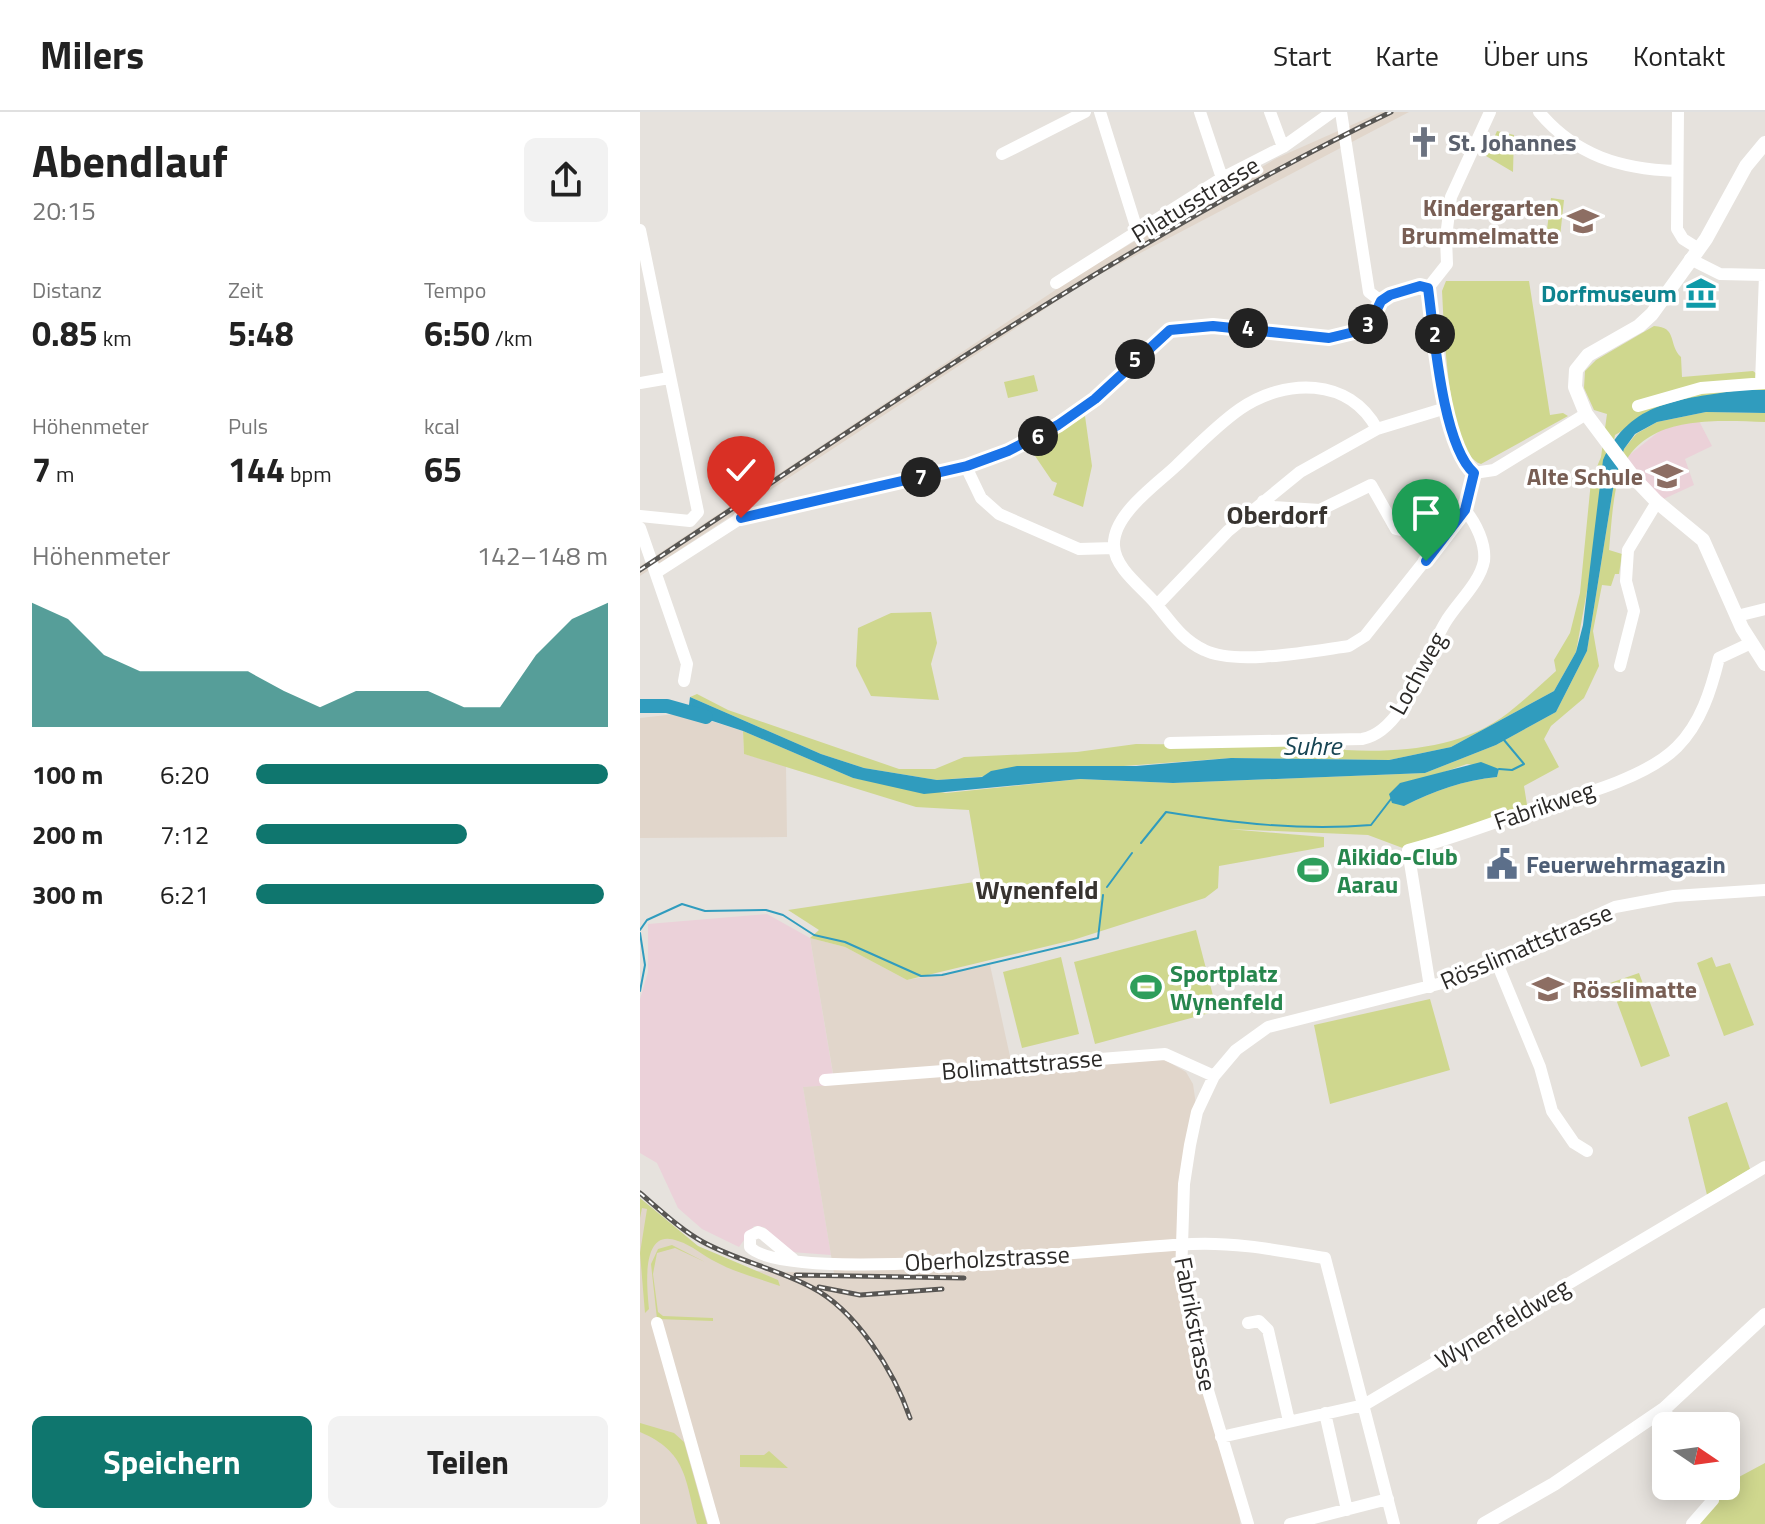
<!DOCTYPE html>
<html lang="de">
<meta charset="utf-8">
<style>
:root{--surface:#fff;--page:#f2f2f2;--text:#222;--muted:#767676;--line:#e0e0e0;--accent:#0f766e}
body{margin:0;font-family:"Titillium Web",sans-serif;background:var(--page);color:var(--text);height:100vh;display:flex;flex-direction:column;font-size:30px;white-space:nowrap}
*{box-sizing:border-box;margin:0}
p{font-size:26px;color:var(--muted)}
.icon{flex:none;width:44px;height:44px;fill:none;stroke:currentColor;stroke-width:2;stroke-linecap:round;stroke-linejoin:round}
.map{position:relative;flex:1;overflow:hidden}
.drawer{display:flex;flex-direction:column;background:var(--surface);width:640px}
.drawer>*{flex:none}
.needle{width:52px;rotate:103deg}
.buttons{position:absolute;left:1012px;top:1300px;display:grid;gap:16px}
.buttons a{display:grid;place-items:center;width:88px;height:88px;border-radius:12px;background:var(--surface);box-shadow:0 4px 20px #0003;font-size:40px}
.pin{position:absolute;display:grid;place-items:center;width:68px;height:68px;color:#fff;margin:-82px -34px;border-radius:50% 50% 50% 0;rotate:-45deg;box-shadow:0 0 8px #0007}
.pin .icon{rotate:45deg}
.km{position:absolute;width:40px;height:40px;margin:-20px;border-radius:50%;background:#222;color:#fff;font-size:22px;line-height:40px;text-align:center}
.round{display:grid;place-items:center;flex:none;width:84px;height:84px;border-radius:12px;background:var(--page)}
.summary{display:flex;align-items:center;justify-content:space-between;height:136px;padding:0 32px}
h1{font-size:44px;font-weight:700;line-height:60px}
.figures{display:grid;grid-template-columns:repeat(3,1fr);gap:12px;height:136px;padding:8px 32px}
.figures div{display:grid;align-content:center}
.figures b{font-size:34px;font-weight:700}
.figures small{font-size:22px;font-weight:400}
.figures p{font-size:22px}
.chart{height:224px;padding:16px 32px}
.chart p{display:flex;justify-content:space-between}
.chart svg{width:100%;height:144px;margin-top:8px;fill:var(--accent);opacity:.7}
.cta{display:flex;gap:16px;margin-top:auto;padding:16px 32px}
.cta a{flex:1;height:92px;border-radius:12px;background:var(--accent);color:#fff;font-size:32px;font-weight:700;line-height:92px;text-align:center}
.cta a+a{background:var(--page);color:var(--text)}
ul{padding:0 32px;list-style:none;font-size:26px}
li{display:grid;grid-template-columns:128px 96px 1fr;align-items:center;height:60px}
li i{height:20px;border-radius:10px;background:var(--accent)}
header{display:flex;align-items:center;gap:48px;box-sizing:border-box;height:112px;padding:0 40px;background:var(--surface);border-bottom:2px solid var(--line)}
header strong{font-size:38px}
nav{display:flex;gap:44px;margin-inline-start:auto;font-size:28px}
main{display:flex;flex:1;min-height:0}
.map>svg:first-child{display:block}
.commercial{fill:#ebd1d9}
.built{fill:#e1d6cb}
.education{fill:#ebd1d8}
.green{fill:#cfd78e;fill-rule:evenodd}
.water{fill:#309cbe}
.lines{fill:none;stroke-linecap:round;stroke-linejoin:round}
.stream{stroke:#309cbe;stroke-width:2}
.river{stroke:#309cbe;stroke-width:14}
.minor{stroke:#fff;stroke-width:12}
.major{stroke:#fff;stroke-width:14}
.rail-casing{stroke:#585653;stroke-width:5}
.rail{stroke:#fff;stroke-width:2;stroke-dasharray:6;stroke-linecap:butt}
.route-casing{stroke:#fff;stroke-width:16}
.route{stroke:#1a73e8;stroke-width:10}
.labels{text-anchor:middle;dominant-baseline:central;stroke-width:7;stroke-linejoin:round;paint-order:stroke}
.worship-label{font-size:24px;font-weight:bold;fill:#5b616d;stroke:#fff;text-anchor:start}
.street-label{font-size:24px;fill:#2b2927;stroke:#fff}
.education-label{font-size:24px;font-weight:bold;fill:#785e54;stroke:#fff;text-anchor:end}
.culture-label{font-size:24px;font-weight:bold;fill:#0d838f;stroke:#fff;text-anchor:end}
.leisure-label{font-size:24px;font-weight:bold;fill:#27864d;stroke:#fff;text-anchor:start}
.service-label{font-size:24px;font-weight:bold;fill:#4e5e75;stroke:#fff;text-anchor:start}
.neighbourhood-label{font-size:26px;font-weight:bold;fill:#383430;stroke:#fff}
.water-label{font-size:26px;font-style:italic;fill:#174453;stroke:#fff}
</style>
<header>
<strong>Milers</strong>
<nav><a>Start</a><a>Karte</a><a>Über uns</a><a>Kontakt</a></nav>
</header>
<main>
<section class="drawer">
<div class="summary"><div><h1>Abendlauf</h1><p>20:15</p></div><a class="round"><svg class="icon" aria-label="share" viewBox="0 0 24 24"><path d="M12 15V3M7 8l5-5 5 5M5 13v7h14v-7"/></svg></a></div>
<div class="figures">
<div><p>Distanz</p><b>0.85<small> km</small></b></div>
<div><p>Zeit</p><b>5:48</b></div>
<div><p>Tempo</p><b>6:50<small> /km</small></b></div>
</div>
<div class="figures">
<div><p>Höhenmeter</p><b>7<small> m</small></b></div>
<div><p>Puls</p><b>144<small> bpm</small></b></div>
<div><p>kcal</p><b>65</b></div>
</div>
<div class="chart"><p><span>Höhenmeter</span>142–148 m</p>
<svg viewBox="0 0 160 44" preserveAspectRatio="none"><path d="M0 44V6L10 11L20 22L30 27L40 27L50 27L60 27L70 33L80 38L90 33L100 33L110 33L120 38L130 38L140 22L150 11L160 6V44z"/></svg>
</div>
<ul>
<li><b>100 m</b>6:20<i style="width:100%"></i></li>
<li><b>200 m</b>7:12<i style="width:60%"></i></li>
<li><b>300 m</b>6:21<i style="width:99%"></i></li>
</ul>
<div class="cta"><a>Speichern</a><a>Teilen</a></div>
</section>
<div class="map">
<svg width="1125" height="1412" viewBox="0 0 1125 1412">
<rect width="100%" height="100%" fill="#e6e2dd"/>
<path class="commercial" d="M127 802 170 826 195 974 163 975 191 1143 151 1140 124 1115 114 1114 99 1135 62 1117 38 1096 17 1051 0 1041V887L8 860V812Z"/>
<path class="built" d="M741 0H769L449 168 0 464V454L444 159 637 46Z
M45 601 103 619 104 642 146 654 147 725 0 726V606Z
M170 826 205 835 267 868 350 853 373 958 509 946 525 948 546 960 553 972 557 1000 550 1033 541 1164 599 1388 600 1412H0V1089L60 1136 91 1151 115 1159 194 1161 163 975 195 973Z"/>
<path class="education" d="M1058 307 1072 334 1045 347 1054 373 1017 390 984 353 988 344 1021 318Z"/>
<path class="green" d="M857 19 874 23 873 60 846 44Z
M911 86 924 88 919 134 905 133Z
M806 169H889L910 303 923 301 928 304 841 352C807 341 804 211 802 179Z
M1014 214C1038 215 1028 233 1041 245L1042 265 1113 259 1125 268V278L1033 289 975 323 936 540 914 579 811 635 749 648 591 646 297 668 224 656 181 642 50 585 57 582 88 598 259 657H295L324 645 437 640 496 632 705 634V638C760 641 823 636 868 601 885 588 900 573 916 559L914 548 930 521 940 481 951 369 961 345 967 302 954 298 944 276 945 259 956 248Z
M394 263 398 279 368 286 364 270Z
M1066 300 1125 301V310C1067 308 991 302 976 376 972 396 971 417 969 438L982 442 979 462H975L971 474 962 473 953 519 959 554 944 586 911 614 904 627 919 655 884 674 888 699 768 738 728 723 588 717 684 725V735L579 754 578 776 565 786 433 828 267 868 205 835 170 826 179 818 148 798 341 769 329 698 276 695 104 642 103 619 213 666 306 681 440 667 533 671 785 661 856 633 916 600 947 539 974 371 984 337 996 322 1017 310ZM827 652 859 657 857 665C824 668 794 679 764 694L798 662Z
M445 304 452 354 443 395 413 383 417 371 412 369 391 338Z
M291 500 297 531 291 552 299 588 231 584 216 554 218 516 251 501Z
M556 818 577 899 455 932 434 850Z
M421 845 439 922 382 936 363 860Z
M1072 845 1076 855 1090 851 1114 913 1084 924 1057 851Z
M999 861 1030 944 1001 955 970 871Z
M790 887 810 958 690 992 674 913Z
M1087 990 1110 1057 1067 1083 1048 1005Z
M0 1086 58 1134 138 1168 140 1174C118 1166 96 1161 76 1150 63 1144 52 1133 38 1129 0 1114 7 1176 9 1197L5 1201 0 1141 7 1097 2 1096 0 1106Z
M32 1133 65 1150 35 1136 17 1141 13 1162 18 1200 23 1204 73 1206V1209L17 1207 11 1152 18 1137Z
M0 1311 34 1321 44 1330 67 1412H57C45 1367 47 1340 0 1320Z
M129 1339 148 1356 100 1355V1343H124Z
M1125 1351V1412H1047L1072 1388 1069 1381Z"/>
<path class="water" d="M1099 278H1125V301L1066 300 1017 310 995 322 984 337 974 371 947 539 916 600 856 633 785 661 533 671 440 667 284 682 213 666 103 619 48 601 50 585 181 642 224 656 297 668 342 665 351 659 377 654H496L591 646 749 648 811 635 914 579 936 540 943 513 963 348C991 288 1040 288 1099 278Z
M841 650 859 657 857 665C824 668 794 679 764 694L752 691 749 682 760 671Z"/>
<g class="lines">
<path class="stream" d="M859 657 872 658 884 652 864 628
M501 731 526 700C593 711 663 719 731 713L751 687
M467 775 492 741
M0 818 7 808 42 792 65 799 126 798 143 803 174 823 205 830 281 864 302 863 458 826 463 783
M0 821 5 853 0 879"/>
<path class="river" d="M0 594H27L66 605"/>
<path class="minor" d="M460 0 498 121
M560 0 582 66
M630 0 643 35
M701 0 729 180 741 189 758 179 788 176
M899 0C936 44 981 57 1036 59
M1038 0 1037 117 1043 127 1059 137
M362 42 445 0
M0 118 58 400 50 409 0 404
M1050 147 1080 162 1125 163
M416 171 582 66 643 35 692 0
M788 176C794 219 802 333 834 361L854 358 946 302
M788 176 807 152 806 125 811 85 850 0
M0 271 29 266
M1121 271 1125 163
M998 294 1061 276 1125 271
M737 317C709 265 645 266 600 297 577 313 556 335 536 354 516 373 472 403 474 434 475 457 503 476 516 492 531 510 542 528 564 538 596 554 673 539 709 534L725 524 825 398 834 361
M329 361 341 386 359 402 439 437 474 436
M623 389 633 395 680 398 731 373 756 417 803 427
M0 416 47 552 44 569
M17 460 101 406 327 354 391 328 455 287 530 218 573 214 689 226 718 219 731 210 741 189
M517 493 588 419 660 360 737 317 806 296
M1097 504 1125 497
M980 554 994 499 986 469 988 438 1017 390
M530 631 722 627C764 620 785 544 805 511 816 492 840 471 844 449 846 432 836 411 825 398
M857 851 900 955 912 999 934 1031 947 1039
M790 875 768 738C808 728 846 713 885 700 930 686 1004 668 1037 635 1061 611 1071 578 1079 546L1111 531
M185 968 525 942 574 964
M153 1147 123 1122 118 1120 110 1124V1135C147 1175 484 1134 552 1132 597 1130 641 1139 685 1146L754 1412
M17 1211 74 1412
M608 1211 619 1209 628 1218 649 1309
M1024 1297 1034 1314
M685 1301 707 1398
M581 1325 724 1293 1125 1055
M608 1412 563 1262 541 1164 544 1072 550 1033 557 1000 574 964 596 938 628 915 814 868 975 795 1034 784 1125 778
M650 1412 748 1387
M1052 1412 1073 1388 1066 1374"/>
<path class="major" d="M1125 31 1106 54 1066 127 1012 202 999 214 948 243 936 258 935 275 946 302 994 366 1017 390 1063 428 1102 516 1125 552
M844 1412 914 1372 1024 1297 1125 1203"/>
<defs>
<path id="rail" d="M0 458C245 296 486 128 751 0
M0 1081C20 1098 41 1118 63 1130 98 1149 137 1157 171 1175 216 1198 254 1259 270 1306
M156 1163 324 1166
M179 1175 220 1183 302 1177"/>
</defs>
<use href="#rail" class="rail-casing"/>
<use href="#rail" class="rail"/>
</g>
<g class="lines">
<defs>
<path id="route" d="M101 406 327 354 368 339 418 313 455 287 530 218 573 214 689 226 718 219 731 210 741 189 750 183 780 174 788 176C794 219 802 333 834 361L825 398 786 449"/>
</defs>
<use href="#route" class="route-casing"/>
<use href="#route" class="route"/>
</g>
<defs>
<symbol id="church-bare" viewBox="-9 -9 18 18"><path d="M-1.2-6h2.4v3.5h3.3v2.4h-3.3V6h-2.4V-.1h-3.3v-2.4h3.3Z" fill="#6b7280" stroke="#fff" stroke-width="2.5" paint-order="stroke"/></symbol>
<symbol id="school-bare" viewBox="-9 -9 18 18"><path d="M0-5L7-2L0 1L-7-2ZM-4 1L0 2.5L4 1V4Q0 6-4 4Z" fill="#8d6e63" stroke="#fff" stroke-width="2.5" paint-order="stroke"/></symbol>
<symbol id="museum-bare" viewBox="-9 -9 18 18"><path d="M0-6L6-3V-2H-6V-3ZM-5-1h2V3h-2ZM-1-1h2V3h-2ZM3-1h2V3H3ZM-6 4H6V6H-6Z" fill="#0f9aa8" stroke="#fff" stroke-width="2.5" paint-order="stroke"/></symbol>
<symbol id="civic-bare" viewBox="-9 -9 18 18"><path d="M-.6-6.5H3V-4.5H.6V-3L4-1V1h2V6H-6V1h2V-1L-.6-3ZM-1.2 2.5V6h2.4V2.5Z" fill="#5c6f8a" stroke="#fff" stroke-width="2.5" paint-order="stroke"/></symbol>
<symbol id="stadium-bare" viewBox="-9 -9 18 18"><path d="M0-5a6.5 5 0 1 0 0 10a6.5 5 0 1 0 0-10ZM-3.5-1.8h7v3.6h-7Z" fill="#2e9e5b" stroke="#fff" stroke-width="2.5" paint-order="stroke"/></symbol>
</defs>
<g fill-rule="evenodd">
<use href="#church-bare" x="762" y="8" width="44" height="44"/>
<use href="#school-bare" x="921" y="87" width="44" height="44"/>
<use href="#museum-bare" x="1039" y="159" width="44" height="44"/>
<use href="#school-bare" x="1005" y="342" width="44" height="44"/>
<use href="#civic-bare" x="840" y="730" width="44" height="44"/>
<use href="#stadium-bare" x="651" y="736" width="44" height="44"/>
<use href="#stadium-bare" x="484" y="853" width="44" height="44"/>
<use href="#school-bare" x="886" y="855" width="44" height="44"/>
</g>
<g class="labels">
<g class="worship-label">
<text x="808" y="30">St. Johannes</text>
</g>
<g class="street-label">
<text transform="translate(555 87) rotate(-31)">Pilatusstrasse</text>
<text transform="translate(777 561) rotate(-61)">Lochweg</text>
<text transform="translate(904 693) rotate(-19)">Fabrikweg</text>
<text transform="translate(886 834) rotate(-23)">Rösslimattstrasse</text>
<text transform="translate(382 952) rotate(-5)">Bolimattstrasse</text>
<text transform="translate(347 1146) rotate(-3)">Oberholzstrasse</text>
<text transform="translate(862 1211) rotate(-31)">Wynenfeldweg</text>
<text transform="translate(556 1212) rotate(79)">Fabrikstrasse</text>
</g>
<g class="education-label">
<text x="919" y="95">Kindergarten<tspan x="919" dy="28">Brummelmatte</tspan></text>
<text x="1003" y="364">Alte Schule</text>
<text x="932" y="877" text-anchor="start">Rösslimatte</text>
</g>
<g class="culture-label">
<text x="1037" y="181">Dorfmuseum</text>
</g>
<g class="leisure-label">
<text x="697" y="744">Aikido-Club<tspan x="697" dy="28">Aarau</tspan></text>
<text x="530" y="861">Sportplatz<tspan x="530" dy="28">Wynenfeld</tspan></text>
</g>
<g class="service-label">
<text x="886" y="752">Feuerwehrmagazin</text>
</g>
<g class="neighbourhood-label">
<text x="637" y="402">Oberdorf</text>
<text x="397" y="777">Wynenfeld</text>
</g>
<g class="water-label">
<text x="672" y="633">Suhre</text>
</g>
</g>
</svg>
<div class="buttons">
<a><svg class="needle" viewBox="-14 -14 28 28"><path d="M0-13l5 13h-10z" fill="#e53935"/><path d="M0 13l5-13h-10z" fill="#767676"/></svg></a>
</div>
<div class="pin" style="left:786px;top:449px;background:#1e9e55"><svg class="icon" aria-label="arrive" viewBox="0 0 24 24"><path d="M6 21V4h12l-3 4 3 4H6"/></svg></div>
<div class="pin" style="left:101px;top:406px;background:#d93025"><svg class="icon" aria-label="check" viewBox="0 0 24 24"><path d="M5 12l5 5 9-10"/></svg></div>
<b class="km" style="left:795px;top:222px">2</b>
<b class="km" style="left:728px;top:212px">3</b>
<b class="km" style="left:608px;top:216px">4</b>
<b class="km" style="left:495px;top:247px">5</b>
<b class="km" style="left:398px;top:324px">6</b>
<b class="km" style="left:281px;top:365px">7</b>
</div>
</main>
